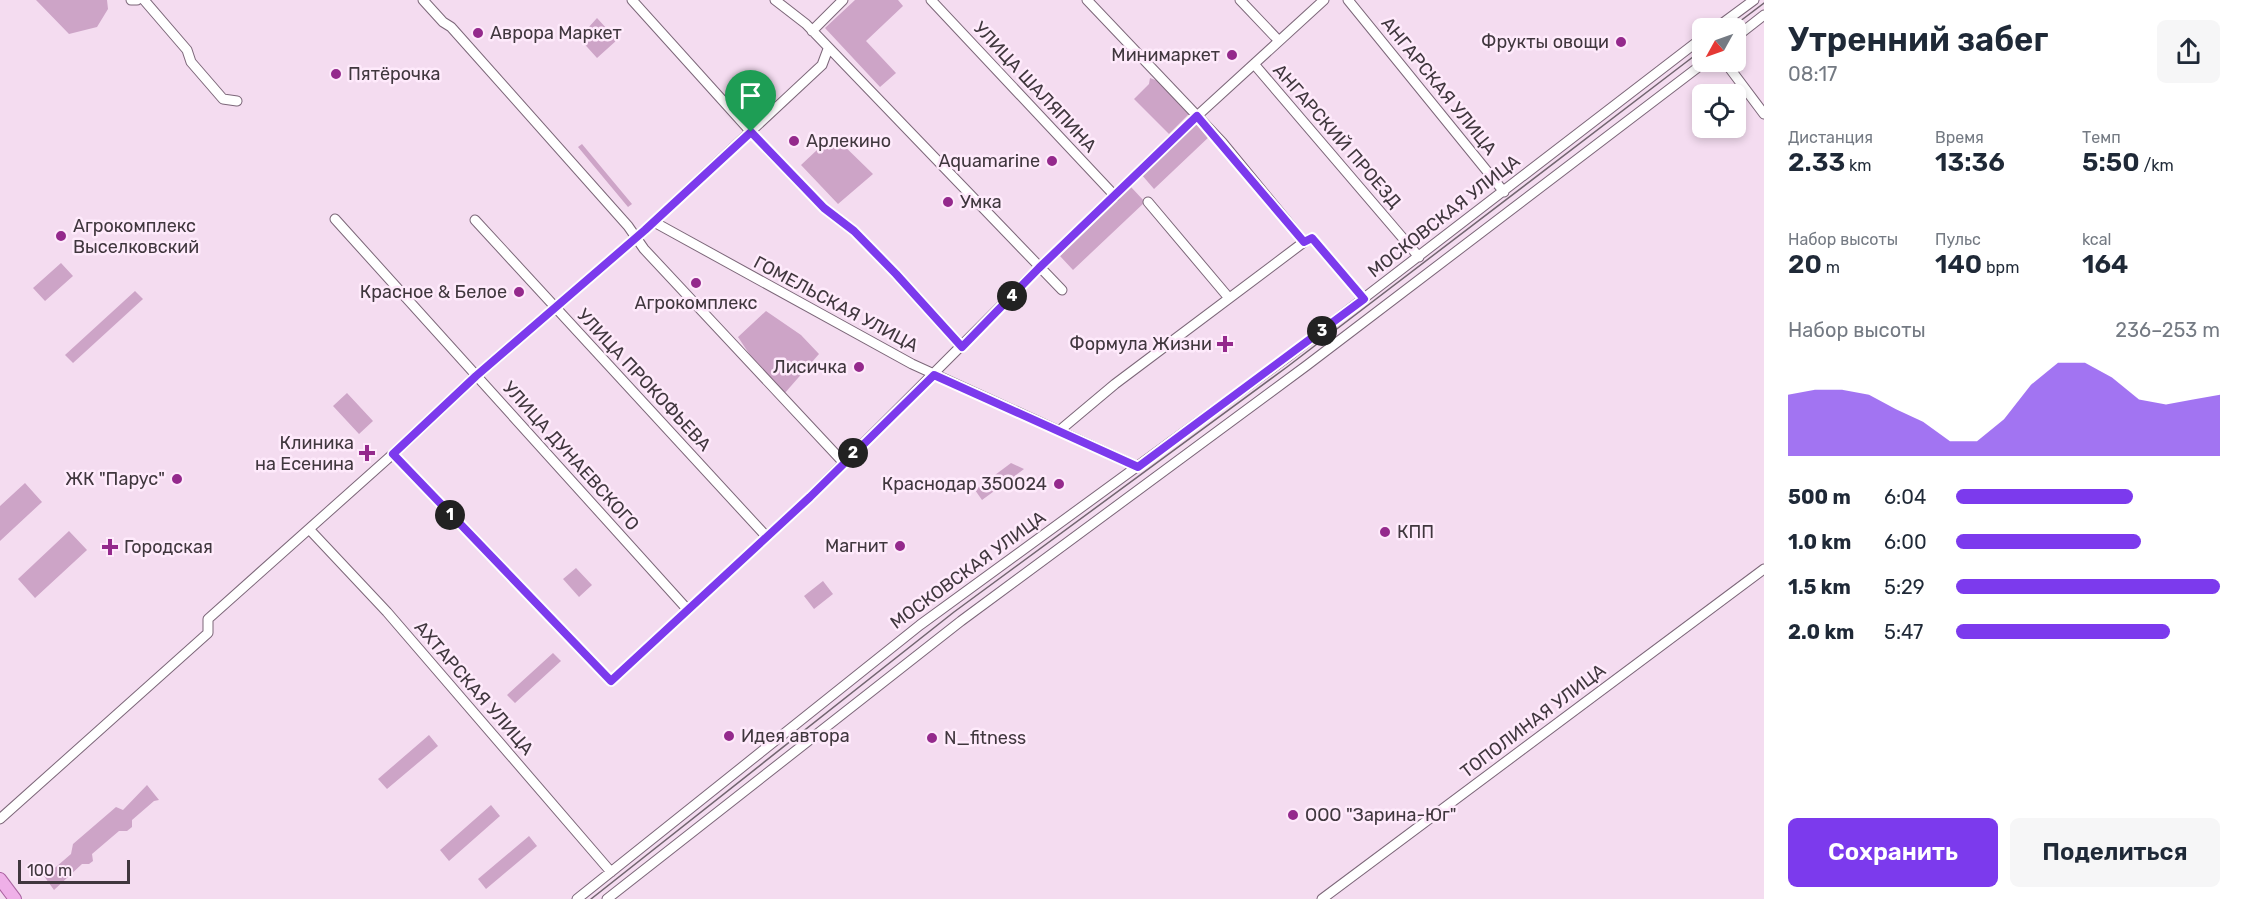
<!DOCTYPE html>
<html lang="ru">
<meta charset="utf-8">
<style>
:root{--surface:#fff;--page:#f6f6f7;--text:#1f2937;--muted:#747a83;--accent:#7c3aed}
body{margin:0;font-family:Rubik,sans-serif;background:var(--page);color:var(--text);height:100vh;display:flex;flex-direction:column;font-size:22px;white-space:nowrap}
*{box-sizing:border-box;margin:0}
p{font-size:20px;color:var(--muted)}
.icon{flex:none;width:33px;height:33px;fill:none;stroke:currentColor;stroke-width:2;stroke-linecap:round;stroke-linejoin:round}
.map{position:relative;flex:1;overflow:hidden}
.drawer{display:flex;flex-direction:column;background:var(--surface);width:480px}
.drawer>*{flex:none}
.needle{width:39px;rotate:230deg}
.buttons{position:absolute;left:1692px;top:18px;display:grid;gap:12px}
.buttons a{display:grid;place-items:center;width:54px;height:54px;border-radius:9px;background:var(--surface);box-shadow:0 3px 9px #0003;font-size:30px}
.scale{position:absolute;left:18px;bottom:15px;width:112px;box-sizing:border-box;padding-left:6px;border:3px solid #40373e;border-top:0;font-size:16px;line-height:21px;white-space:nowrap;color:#40373e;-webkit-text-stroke:4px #feeafb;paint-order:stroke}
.pin{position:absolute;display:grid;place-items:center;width:51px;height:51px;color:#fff;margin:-62px -26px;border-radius:50% 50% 50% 0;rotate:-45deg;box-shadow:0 0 6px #0007}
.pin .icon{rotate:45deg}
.km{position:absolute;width:30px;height:30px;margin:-15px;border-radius:50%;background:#222;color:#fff;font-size:16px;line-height:30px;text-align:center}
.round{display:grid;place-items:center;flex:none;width:63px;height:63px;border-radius:9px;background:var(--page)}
.summary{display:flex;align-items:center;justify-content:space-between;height:102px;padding:0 24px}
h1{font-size:33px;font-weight:600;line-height:45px}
.figures{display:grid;grid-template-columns:repeat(3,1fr);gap:9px;height:102px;padding:6px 24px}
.figures div{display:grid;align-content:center}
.figures b{font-size:26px;font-weight:600}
.figures small{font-size:16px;font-weight:400}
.figures p{font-size:16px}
.chart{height:168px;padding:12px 24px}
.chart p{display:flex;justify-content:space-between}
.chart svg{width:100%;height:108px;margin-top:6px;fill:var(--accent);opacity:.7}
.action{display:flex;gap:12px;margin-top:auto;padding:12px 24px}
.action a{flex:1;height:69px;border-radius:9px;background:var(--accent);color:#fff;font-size:24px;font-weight:600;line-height:69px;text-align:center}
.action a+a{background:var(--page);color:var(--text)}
ul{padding:0 24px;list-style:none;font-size:20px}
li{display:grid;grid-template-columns:96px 72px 1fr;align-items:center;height:45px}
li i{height:15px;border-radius:8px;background:var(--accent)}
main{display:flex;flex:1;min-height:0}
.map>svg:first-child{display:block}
.green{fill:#cda4c7}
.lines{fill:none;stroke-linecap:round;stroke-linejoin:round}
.minor-casing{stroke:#7c6779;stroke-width:11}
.major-casing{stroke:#ab64a2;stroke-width:14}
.minor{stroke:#fff;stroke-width:9}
.major{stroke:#efb0e8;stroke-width:12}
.tram{stroke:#726570;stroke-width:1.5}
.route-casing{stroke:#fff;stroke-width:12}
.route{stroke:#7c3aed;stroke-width:8}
.poi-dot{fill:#94298c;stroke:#feeafb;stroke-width:2}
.labels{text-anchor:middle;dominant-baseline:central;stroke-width:5;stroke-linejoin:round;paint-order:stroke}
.poi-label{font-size:18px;fill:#40373e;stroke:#feeafb;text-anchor:start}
.street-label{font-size:18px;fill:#40373e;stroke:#feeafb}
</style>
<main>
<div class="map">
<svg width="1764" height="899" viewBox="0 0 1764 899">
<rect width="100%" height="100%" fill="#f4dcf0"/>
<path class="green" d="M36 0H107L108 9 97 27 69 34Z
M855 0H898L903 6 866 41 896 73 880 87 825 28Z
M597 18 617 40 597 58 579 38Z
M1150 78C1164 82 1184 100 1189 114L1169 134 1134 99 1149 84Z
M1199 121 1211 135 1154 189 1141 174Z
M833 135 873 174 838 204 801 165Z
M582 144 632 204 628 207 578 147Z
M1131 187 1145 202 1073 270 1060 256Z
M61 263 73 276 45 301 33 288Z
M135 291 143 299 73 363 65 355Z
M766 311 801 335 819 354 784 394 756 364 738 337Z
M347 393 373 421 359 434 333 406Z
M1011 463 1024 469 982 500 975 490Z
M25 483 42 502 0 541V506Z
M69 531 87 550 35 598 18 579Z
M576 568 592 585 579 597 563 579Z
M823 581 833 594 814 609 804 596Z
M553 653 561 661 515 703 507 695Z
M429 735 438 746 387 789 378 779Z
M147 785 159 800 154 801 132 820V827L127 831H119L92 854 93 861 89 864H82L54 890 44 876 45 873H49L71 854 73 844 116 807 123 810Z
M491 805 500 816 449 861 440 850Z
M529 836 537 846 486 889 478 879Z"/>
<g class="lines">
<defs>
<path id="minor" d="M131 0H137
M144 0 187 50 191 62 223 99 237 101
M423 0 443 22 451 27 628 226 644 249 843 462
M632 0 751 132 824 208 854 231 896 274 962 347
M775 0 806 24 1062 290
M931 0 1115 196
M1087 0 1222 142 1304 242
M1240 0 1279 41
M1348 0 1504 192
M1716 28 1754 0
M812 31 843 0
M1736 37 1764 15
M1725 62 1764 114
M1254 64 1419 257
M1148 202 1229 298
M335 219 687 609
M475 220 765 535
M654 222 912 364 1138 467
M1059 431 1115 384 1304 242 1312 238 1364 299
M393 454 611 681 810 497 1039 268 1197 116 1324 0
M309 529 387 612 611 872
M0 819 208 633V619L393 454 476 376 645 230 822 65 828 49
M577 899 920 625 1290 355 1702 38
M607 899 961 621 1306 366 1705 62
M1322 899 1764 569"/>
<path id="major" d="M0 879 15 899"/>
</defs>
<use href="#minor" class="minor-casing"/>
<use href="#major" class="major-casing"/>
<use href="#minor" class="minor"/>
<use href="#major" class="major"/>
<path class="tram" d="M1731 28 1764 3
M591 899 954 612 1287 367 1702 50"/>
</g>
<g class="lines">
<defs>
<path id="route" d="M1197 116 1304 242 1312 238 1364 299 1138 467 934 375 810 497 611 681 393 454 476 376 645 230 751 132 824 208 854 231 896 274 962 347 1039 268Z"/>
</defs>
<use href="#route" class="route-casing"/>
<use href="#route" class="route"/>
</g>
<g class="poi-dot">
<circle cx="478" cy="33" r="6"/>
<circle cx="1621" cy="42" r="6"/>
<circle cx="1232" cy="55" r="6"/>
<circle cx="336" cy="74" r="6"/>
<circle cx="794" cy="141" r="6"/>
<circle cx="1052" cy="161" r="6"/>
<circle cx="948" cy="202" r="6"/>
<circle cx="61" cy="236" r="6"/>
<circle cx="696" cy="283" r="6"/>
<circle cx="519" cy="292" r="6"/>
<path d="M1222 335h6v6h6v6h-6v6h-6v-6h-6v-6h6z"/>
<circle cx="859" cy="367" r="6"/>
<path d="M364 444h6v6h6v6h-6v6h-6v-6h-6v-6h6z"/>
<circle cx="177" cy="479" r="6"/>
<circle cx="1059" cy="484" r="6"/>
<circle cx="1385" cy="532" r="6"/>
<circle cx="900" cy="546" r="6"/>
<path d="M107 538h6v6h6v6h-6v6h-6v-6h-6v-6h6z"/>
<circle cx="729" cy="736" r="6"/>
<circle cx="932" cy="738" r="6"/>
<circle cx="1293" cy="815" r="6"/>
</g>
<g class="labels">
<g class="poi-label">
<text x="490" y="33">Аврора Маркет</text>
<text x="1609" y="42" text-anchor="end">Фрукты овощи</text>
<text x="1220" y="55" text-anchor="end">Минимаркет</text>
<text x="348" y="74">Пятёрочка</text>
<text x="806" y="141">Арлекино</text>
<text x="1040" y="161" text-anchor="end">Aquamarine</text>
<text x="960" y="202">Умка</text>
<text x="73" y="226">Агрокомплекс<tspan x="73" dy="21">Выселковский</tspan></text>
<text x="507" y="292" text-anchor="end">Красное &amp; Белое</text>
<text x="696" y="303" text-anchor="middle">Агрокомплекс</text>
<text x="1212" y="344" text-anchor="end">Формула Жизни</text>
<text x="847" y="367" text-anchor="end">Лисичка</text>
<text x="354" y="443" text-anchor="end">Клиника<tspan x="354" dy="21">на Есенина</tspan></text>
<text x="165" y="479" text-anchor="end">ЖК "Парус"</text>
<text x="1047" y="484" text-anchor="end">Краснодар 350024</text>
<text x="1397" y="532">КПП</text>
<text x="888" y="546" text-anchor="end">Магнит</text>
<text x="124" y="547">Городская</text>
<text x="741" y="736">Идея автора</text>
<text x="944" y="738">N_fitness</text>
<text x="1305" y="815">ООО "Зарина-Юг"</text>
</g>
<g class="street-label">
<text transform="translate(1439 86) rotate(51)">АНГАРСКАЯ УЛИЦА</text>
<text transform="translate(1035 87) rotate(47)">УЛИЦА ШАЛЯПИНА</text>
<text transform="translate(1337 136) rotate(49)">АНГАРСКИЙ ПРОЕЗД</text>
<text transform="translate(1444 216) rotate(-38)">МОСКОВСКАЯ УЛИЦА</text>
<text transform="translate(836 304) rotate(28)">ГОМЕЛЬСКАЯ УЛИЦА</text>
<text transform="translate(644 380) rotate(47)">УЛИЦА ПРОКОФЬЕВА</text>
<text transform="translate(571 456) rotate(48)">УЛИЦА ДУНАЕВСКОГО</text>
<text transform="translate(968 570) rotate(-36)">МОСКОВСКАЯ УЛИЦА</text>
<text transform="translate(474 688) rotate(49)">АХТАРСКАЯ УЛИЦА</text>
<text transform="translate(1533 721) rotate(-37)">ТОПОЛИНАЯ УЛИЦА</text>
</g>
</g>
</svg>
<div class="buttons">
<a><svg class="needle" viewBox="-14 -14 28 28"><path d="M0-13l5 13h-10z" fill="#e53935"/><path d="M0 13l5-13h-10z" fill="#747a83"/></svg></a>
<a><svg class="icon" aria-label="locate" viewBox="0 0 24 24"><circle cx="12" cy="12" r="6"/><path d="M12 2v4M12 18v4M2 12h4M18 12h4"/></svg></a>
</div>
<div class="scale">100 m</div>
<div class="pin" style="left:751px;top:132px;background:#1e9e55"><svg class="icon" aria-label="arrive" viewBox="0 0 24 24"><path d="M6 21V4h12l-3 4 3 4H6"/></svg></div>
<b class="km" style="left:450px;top:515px">1</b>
<b class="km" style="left:853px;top:453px">2</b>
<b class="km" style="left:1322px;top:331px">3</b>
<b class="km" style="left:1012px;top:296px">4</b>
</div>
<section class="drawer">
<div class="summary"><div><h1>Утренний забег</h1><p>08:17</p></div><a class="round"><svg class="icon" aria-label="share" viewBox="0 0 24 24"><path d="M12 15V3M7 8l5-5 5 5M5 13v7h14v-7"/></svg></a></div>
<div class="figures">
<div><p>Дистанция</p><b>2.33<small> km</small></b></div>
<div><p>Время</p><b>13:36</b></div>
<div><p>Темп</p><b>5:50<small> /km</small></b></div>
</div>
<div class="figures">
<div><p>Набор высоты</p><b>20<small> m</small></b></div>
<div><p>Пульс</p><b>140<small> bpm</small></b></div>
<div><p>kcal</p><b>164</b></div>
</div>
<div class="chart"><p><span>Набор высоты</span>236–253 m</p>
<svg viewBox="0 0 160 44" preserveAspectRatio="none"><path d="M0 44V19L10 17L20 17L30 19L40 25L50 30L60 38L70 38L80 29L90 15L100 6L110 6L120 12L130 21L140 23L150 21L160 19V44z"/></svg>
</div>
<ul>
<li><b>500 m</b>6:04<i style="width:67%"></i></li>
<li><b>1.0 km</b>6:00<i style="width:70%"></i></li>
<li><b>1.5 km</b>5:29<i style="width:100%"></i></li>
<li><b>2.0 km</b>5:47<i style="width:81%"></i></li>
</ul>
<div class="action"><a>Сохранить</a><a>Поделиться</a></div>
</section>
</main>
